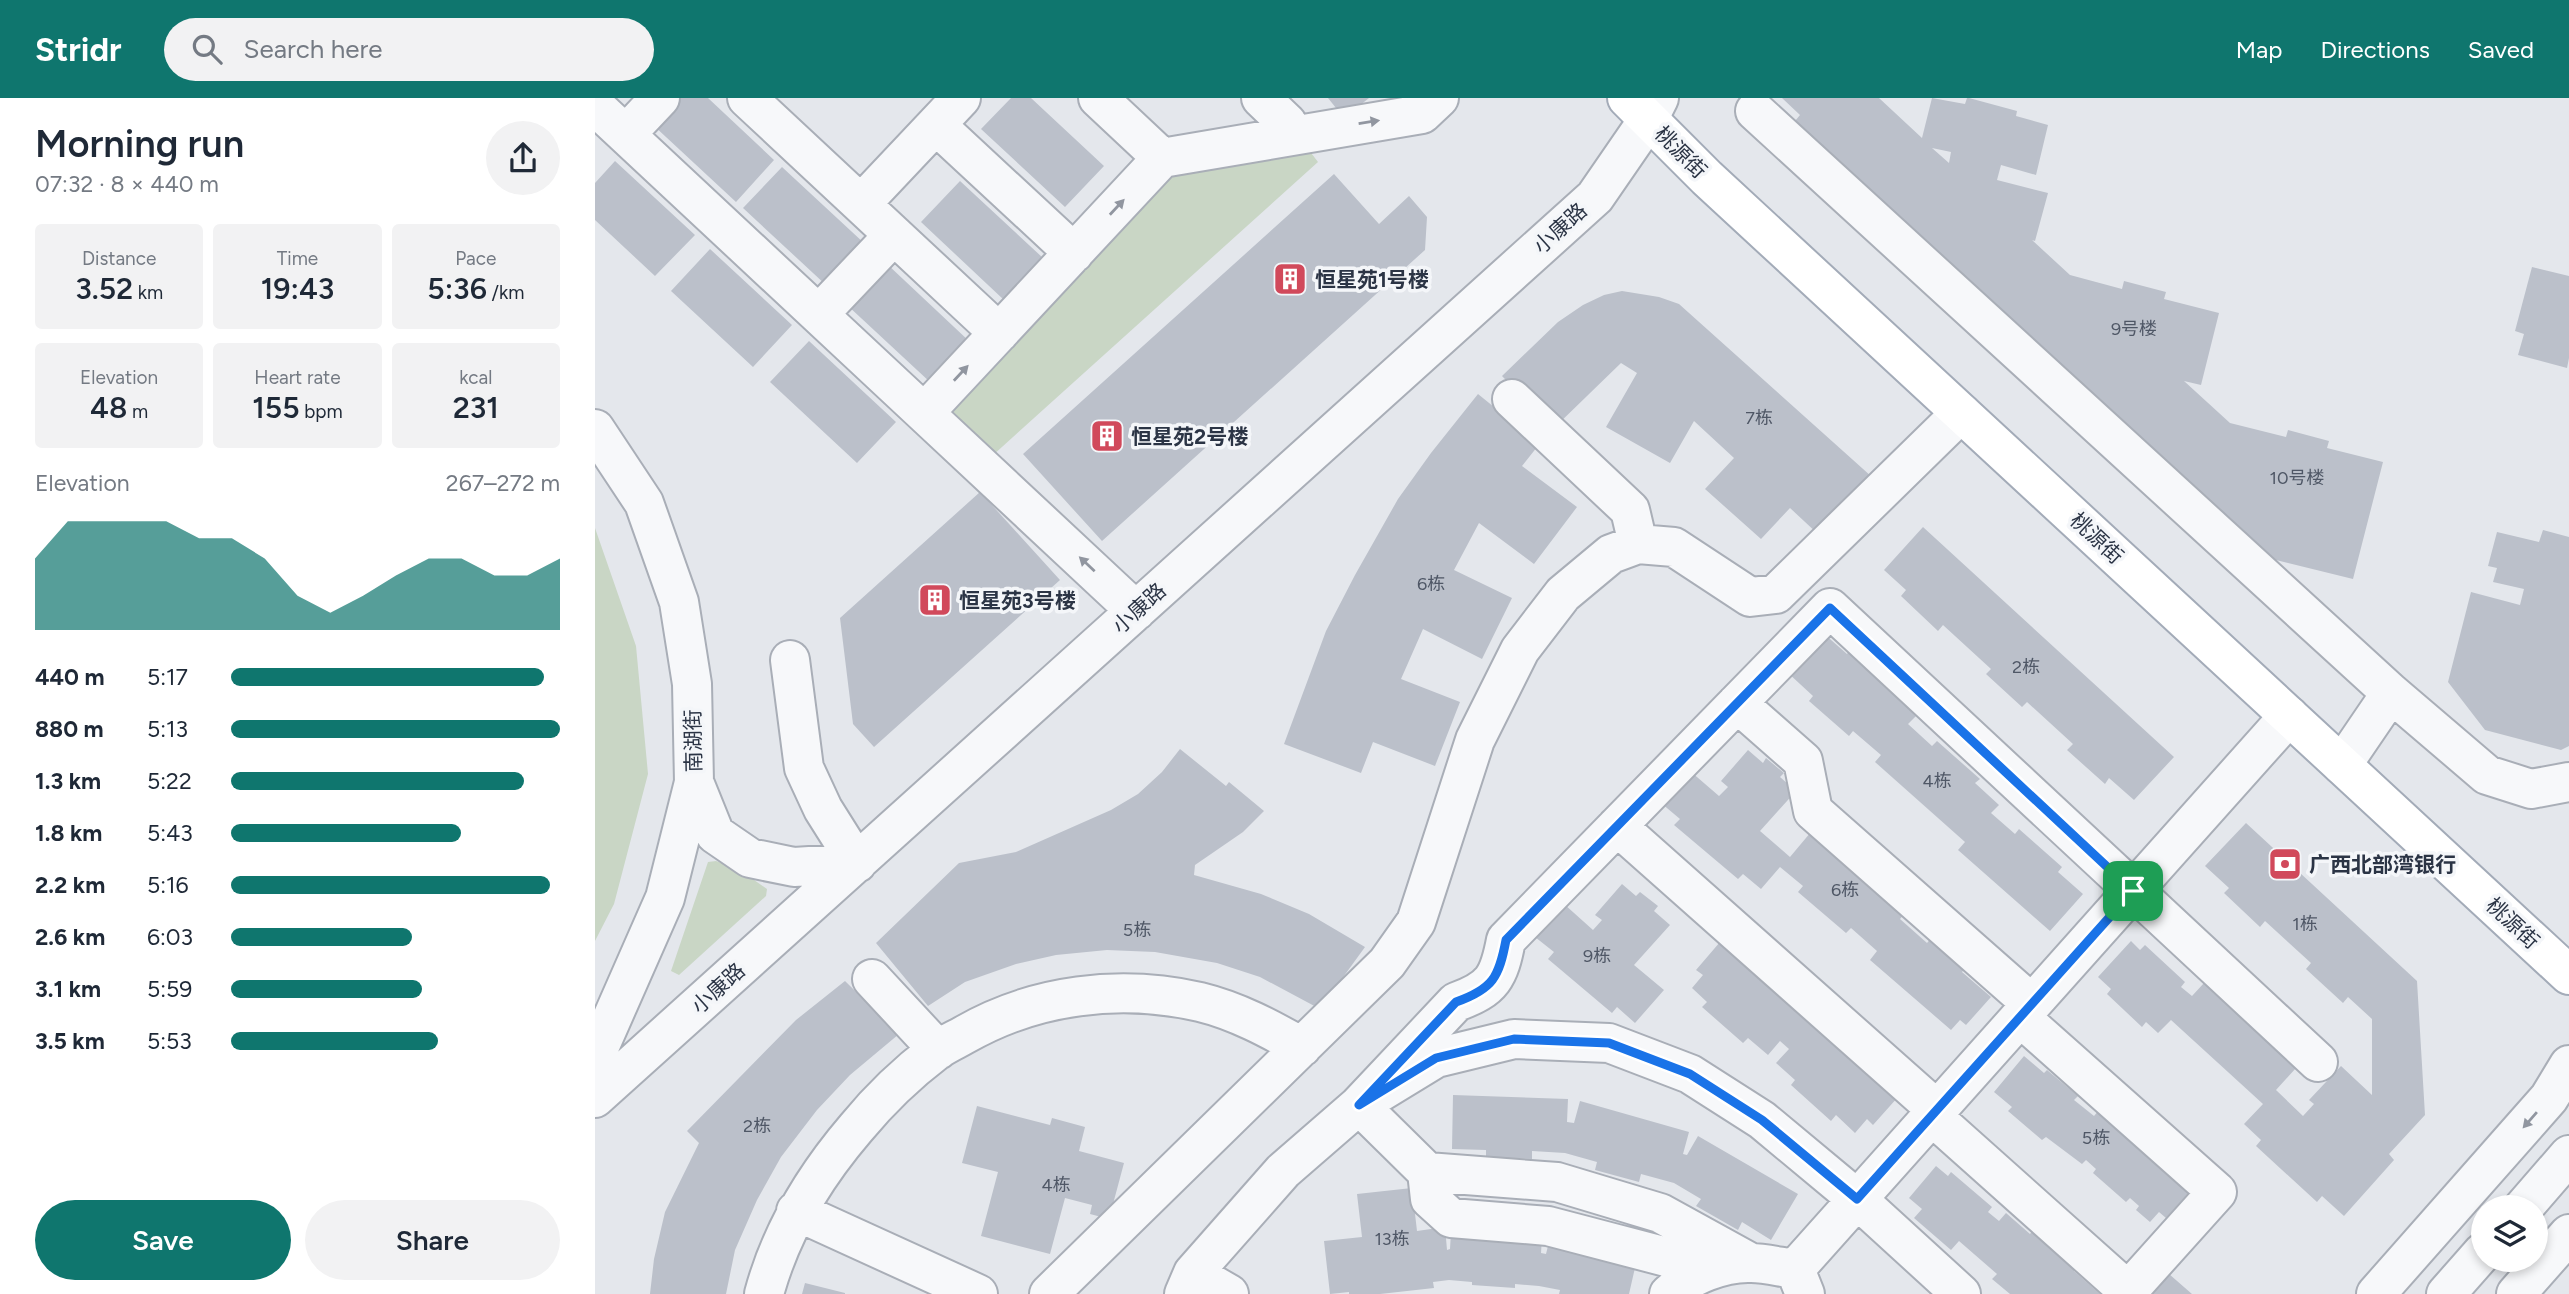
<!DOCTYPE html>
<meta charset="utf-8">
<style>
:root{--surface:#fff;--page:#f2f2f3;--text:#1f2937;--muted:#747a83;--accent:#0f766e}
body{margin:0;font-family:Figtree,"Noto Sans SC",sans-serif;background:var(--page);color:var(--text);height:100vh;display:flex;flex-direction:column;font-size:26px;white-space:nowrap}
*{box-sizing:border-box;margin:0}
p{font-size:23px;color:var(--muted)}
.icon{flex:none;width:38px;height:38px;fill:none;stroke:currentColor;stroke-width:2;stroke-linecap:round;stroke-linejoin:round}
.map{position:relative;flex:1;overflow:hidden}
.panel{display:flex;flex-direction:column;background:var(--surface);width:595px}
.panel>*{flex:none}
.controls{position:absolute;left:1876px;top:1097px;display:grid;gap:14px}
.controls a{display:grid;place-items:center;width:77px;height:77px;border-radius:50%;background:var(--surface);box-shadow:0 4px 10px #0003;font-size:35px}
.pin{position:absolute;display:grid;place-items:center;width:60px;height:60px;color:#fff;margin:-30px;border-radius:14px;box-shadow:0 4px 10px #0006}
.round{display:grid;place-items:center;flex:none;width:74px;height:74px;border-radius:37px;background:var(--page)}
.headline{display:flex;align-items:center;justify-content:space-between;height:119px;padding:0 35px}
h1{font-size:38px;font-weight:600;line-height:52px}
.figures{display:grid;grid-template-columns:repeat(3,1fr);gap:10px;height:119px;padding:7px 35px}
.figures div{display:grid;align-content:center;border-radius:7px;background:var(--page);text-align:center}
.figures b{font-size:30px;font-weight:600}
.figures small{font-size:19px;font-weight:400}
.figures p{font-size:19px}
.chart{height:196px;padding:14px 35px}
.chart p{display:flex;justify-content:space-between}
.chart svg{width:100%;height:126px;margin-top:7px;fill:var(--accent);opacity:.7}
.action{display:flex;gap:14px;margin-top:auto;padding:14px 35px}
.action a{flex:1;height:80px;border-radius:42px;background:var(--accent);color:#fff;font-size:28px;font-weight:600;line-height:80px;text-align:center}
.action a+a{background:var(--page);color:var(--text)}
ul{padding:0 35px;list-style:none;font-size:23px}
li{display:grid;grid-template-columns:112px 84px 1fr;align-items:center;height:52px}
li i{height:18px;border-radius:9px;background:var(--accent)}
header{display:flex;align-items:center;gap:42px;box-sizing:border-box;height:98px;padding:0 35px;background:var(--accent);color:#fff}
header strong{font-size:33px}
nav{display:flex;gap:38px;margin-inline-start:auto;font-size:24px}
.search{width:490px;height:63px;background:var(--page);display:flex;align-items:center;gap:18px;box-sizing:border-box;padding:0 24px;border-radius:38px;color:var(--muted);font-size:26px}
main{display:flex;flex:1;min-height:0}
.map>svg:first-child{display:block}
.green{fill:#c9d6c5}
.building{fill:#bbc0ca;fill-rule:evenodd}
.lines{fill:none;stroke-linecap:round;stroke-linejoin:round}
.minor-casing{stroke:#a9aeb7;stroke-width:42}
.major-casing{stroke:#a3abb8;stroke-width:42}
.minor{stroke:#f7f8fa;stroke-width:38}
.major{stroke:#fff;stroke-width:38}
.oneway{fill:#9196a0}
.route-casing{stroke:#fff;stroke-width:14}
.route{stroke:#1a73e8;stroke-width:9}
.labels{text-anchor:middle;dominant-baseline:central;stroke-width:7;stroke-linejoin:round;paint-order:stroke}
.number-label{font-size:18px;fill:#4f5766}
.street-label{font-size:21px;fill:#2b3445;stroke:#f4f6f9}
.poi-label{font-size:21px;font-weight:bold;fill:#2b3445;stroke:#f4f6f9;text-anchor:start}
</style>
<header>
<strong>Stridr</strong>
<div class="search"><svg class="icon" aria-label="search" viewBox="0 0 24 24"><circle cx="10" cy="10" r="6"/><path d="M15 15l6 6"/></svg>Search here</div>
<nav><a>Map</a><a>Directions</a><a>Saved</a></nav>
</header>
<main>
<section class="panel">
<div class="headline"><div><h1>Morning run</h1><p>07:32 · 8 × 440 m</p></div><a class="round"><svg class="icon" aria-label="share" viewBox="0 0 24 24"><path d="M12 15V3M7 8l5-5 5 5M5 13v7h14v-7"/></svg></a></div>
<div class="figures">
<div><p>Distance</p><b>3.52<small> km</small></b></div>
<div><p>Time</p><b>19:43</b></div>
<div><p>Pace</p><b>5:36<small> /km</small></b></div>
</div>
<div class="figures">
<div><p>Elevation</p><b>48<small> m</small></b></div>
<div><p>Heart rate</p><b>155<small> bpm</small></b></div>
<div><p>kcal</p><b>231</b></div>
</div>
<div class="chart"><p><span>Elevation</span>267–272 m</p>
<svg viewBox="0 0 160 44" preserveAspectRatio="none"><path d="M0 44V19L10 6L20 6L30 6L40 6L50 12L60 12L70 19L80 32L90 38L100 32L110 25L120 19L130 19L140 25L150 25L160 19V44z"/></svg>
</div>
<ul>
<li><b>440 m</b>5:17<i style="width:95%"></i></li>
<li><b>880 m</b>5:13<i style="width:100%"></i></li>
<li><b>1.3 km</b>5:22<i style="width:89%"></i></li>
<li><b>1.8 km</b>5:43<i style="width:70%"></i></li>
<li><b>2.2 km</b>5:16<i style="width:97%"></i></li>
<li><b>2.6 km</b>6:03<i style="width:55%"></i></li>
<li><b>3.1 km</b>5:59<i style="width:58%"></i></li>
<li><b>3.5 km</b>5:53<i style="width:63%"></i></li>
</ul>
<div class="action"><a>Save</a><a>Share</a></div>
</section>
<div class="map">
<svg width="1974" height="1196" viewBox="0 0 1974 1196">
<rect width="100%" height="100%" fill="#e4e7ec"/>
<path class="green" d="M710 47 723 64 397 358 353 317 585 69Z
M0 430 41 548 53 676 19 806 0 843Z
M121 763 145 772 172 791 171 798 84 877 76 873 113 764Z"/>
<path class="building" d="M81 0H113L179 62 141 104 57 26Z
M416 0H436L509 68 470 109 386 31Z
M733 0H774L749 20Z
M1187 0H1284L1327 40 1337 0 1370 6 1372 0H1374L1422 13 1421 18 1453 27 1441 77 1406 67 1402 82 1453 95 1440 143 1437 142 1475 177 1527 191 1529 183 1571 194 1569 201 1624 215 1606 287 1589 283 1635 325 1691 339 1693 332 1734 343 1732 350 1788 364 1758 481 1673 460 1200 23 1205 17ZM1337 50 1356 54 1354 65Z
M20 63 100 137 60 178 0 122V85Z
M187 69 270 146 232 188 148 110Z
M739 76 784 126 814 98 832 119 830 152 507 443 428 356Z
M365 83 448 160 409 202 326 124Z
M115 151 197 227 158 269 76 193Z
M292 166 375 244 336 285 252 207Z
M1937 169 1974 178V260L1972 270 1923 257 1929 236 1920 233Z
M1027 193 1064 199 1084 206 1277 379 1224 437 1195 410 1166 441 1110 391 1139 360 1099 323 1075 365 1011 329 1042 275 1026 265 958 331 907 278 963 224 988 207 1009 197Z
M214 243 301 324 262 365 175 284Z
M883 296 899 309 903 304 950 339 927 368 982 409 939 466 884 425 859 472 917 500 887 561 828 531 806 581 865 604 840 668 778 644 766 675 689 646 731 533 760 477 803 401 836 355Z
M385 394 465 482 279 649 258 626 245 520Z
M1328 429 1579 659 1539 702 1514 680 1510 686 1472 652 1478 646 1432 604 1427 609 1391 576 1396 571 1348 527 1343 533 1306 498 1311 492 1289 472Z
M1948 432 1974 439V648L1966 652 1890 632 1853 584 1876 494 1925 507 1929 491 1898 484 1902 470 1893 468 1902 434 1944 444Z
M1227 534 1252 556 1255 552 1299 591 1296 594 1322 617 1313 626 1337 648 1342 643 1385 681 1380 685 1404 707 1396 715 1420 736 1424 731 1467 769 1463 774 1488 796 1455 833 1363 752 1370 744 1280 664 1286 657 1258 633 1254 638 1214 603 1218 598 1192 574Z
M585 651 631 688 634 684 669 713 648 734 600 767 599 777 666 796 714 816 770 849 725 911 665 879 622 865 560 854 512 852 461 857 421 866 370 884 333 908 281 845 364 765 421 754 516 712 543 696 567 674Z
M1153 652 1168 665 1171 660 1189 675 1185 679 1201 693 1165 733 1195 759 1221 728 1315 809 1305 821 1332 845 1338 838 1372 868 1367 874 1396 899 1371 927 1365 922 1356 932 1275 862 1282 853 1256 830 1251 835 1203 794 1208 788 1185 769 1166 791 1148 776 1143 781 1079 727 1085 721 1066 705 1095 673 1124 698 1133 689 1126 683Z
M1651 725 1822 883 1830 1017 1794 1056 1799 1062 1749 1118 1727 1098 1722 1104 1661 1048 1666 1042 1649 1026 1668 1006 1576 922 1563 935 1551 924 1547 929 1512 896 1516 891 1503 879 1536 843 1545 852 1550 847 1590 884 1586 889 1597 898 1609 885 1633 908 1639 902 1701 970 1681 992 1708 1018 1719 1006 1714 1002 1746 968 1777 997V921L1753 899 1748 905 1711 871 1716 865 1670 823 1665 829 1629 795 1634 790 1610 768Z
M1027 786 1041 798 1045 794 1063 808 1059 813 1075 827 1039 867 1069 892 1040 925 1022 909 1017 915 953 861 959 854 940 839 969 806 998 832 1007 822 1000 817Z
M1125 844 1303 999 1278 1027 1272 1021 1260 1035 1241 1017 1236 1023 1196 987 1200 982 1181 965 1194 951 1185 943 1173 957 1153 940 1148 945 1107 909 1112 904 1097 890 1108 877 1101 872Z
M250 883 304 936 255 977 222 1012 186 1059 162 1102 140 1152 131 1196H55L59 1161 70 1114 104 1045 92 1033 201 922Z
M1429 958 1449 975 1452 972 1483 998 1479 1002 1499 1018 1505 1011 1597 1091 1571 1120 1564 1114 1555 1124 1541 1112 1544 1108 1535 1100 1531 1104 1498 1075 1501 1071 1491 1062 1487 1066 1451 1039 1447 1042 1413 1013 1417 1009 1399 994Z
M858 997 973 1001 972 1024 979 1025 985 1003 1094 1034 1088 1056 1092 1057 1103 1038 1203 1096 1176 1142 1147 1124 1143 1132 1101 1108 1106 1101 1079 1085 1046 1076 1044 1084 1000 1072 1002 1064 970 1055 937 1053V1061L891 1059V1052L857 1051Z
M382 1008 455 1027 457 1020 490 1029 484 1053 529 1065 514 1121 495 1116 497 1107 470 1100 455 1156 386 1138 403 1074 367 1065Z
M1341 1068 1353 1078 1356 1074 1397 1109 1393 1114 1404 1123 1411 1115 1435 1136 1439 1131 1482 1169 1479 1173 1505 1196H1415L1397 1181 1402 1176 1364 1143 1356 1152 1319 1120 1327 1111 1314 1100Z
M817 1090 822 1133 850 1129 852 1152 855 1151 856 1134 947 1140 946 1155 951 1156 955 1140 1042 1161 1034 1196H964L965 1192 944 1188 920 1186V1190L877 1187V1184L854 1182 838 1184 839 1190 785 1196H754V1194L735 1196 729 1143 767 1139 762 1096Z
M1566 1169 1597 1196H1543Z
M210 1185 250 1195V1196H207Z"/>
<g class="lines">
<defs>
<path id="minor" d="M152 0 404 235
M503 0 567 60
M666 0 692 25
M0 8 329 315
M1160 13 1796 595 1892 677 1936 691 1974 684
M341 27 479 155
M31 36 65 0
M266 106 366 0
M224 216 299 137
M917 301 1035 412 1043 446
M0 331 49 405 84 504 97 586 99 684 70 800 0 959
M541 513 329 315 567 60 827 16 844 0
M1142 605 1208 663 1218 713 1437 906
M1747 667 1796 595
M99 684 120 736 155 760 199 769 262 765 228 711 209 670 195 562
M1022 728 1342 1012
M277 881 343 952
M0 1000 1000 99 1053 22 1064 0
M1337 1018 1533 1193 1622 1094 1425 919
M832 1074 835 1101 856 1120 953 1128 1117 1171
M1928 1110 1974 1057
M201 1113 383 1196
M1154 1164 1065 1115 962 1084 832 1074 764 1007 861 904C898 891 904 879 911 842L1235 510 1723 964
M1200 1171 1694 618
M598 1175 634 1196
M169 1196C186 1133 219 1079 261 1030 284 1002 312 975 341 953 349 947 360 942 369 937 440 896 525 886 605 904 642 913 675 931 707 949
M454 1196 792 865 821 824 880 642 925 552 968 496 1016 456 1043 446 1079 449 1155 499 1181 496 1366 315
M589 1196 598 1175 688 1073 764 1007 841 960 919 941 1014 945 1095 976 1167 1022 1262 1101 1366 1196
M1074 1196C1094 1178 1128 1164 1156 1165 1170 1165 1185 1169 1200 1171L1210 1196
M1781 1196 1954 1000 1974 967
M1851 1196 1888 1154
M1921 1196 1974 1136"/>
<path id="major" d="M1032 0 1112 80 1974 877"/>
</defs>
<use href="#minor" class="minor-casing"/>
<use href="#major" class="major-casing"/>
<use href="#minor" class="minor"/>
<use href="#major" class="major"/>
</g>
<defs><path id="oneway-solid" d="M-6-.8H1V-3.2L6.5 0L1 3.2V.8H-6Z" transform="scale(1.75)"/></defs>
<g class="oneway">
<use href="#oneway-solid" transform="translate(774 24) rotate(-9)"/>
<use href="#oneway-solid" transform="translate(522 109) rotate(-47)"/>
<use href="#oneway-solid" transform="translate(366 275) rotate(-47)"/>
<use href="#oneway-solid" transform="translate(492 466) rotate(-137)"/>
<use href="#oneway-solid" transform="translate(1935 1022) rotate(131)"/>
</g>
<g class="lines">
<defs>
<path id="route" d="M1235 510 1538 793 1262 1101 1167 1022 1095 976 1014 945 919 941 841 960 764 1007 861 904C898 891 904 879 911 842Z"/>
</defs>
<use href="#route" class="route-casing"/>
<use href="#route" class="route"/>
</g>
<defs>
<symbol id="building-square" viewBox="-11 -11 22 22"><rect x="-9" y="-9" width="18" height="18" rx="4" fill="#d1495b" stroke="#f4f6f9"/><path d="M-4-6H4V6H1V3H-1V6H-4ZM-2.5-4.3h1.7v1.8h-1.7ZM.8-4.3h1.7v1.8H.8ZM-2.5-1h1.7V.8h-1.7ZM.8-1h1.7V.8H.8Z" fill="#fff"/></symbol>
<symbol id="bank-square" viewBox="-11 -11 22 22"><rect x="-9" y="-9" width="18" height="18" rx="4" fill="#d1495b" stroke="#f4f6f9"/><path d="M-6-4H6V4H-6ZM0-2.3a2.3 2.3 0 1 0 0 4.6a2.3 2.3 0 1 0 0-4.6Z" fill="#fff"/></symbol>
</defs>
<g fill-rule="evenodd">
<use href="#building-square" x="676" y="162" width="38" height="38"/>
<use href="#building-square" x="493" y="319" width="38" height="38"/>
<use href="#building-square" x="321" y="483" width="38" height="38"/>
<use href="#bank-square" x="1671" y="747" width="38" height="38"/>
</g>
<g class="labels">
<g class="number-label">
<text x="1539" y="231">9号楼</text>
<text x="1164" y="320">7栋</text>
<text x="1702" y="380">10号楼</text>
<text x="836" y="486">6栋</text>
<text x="1431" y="569">2栋</text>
<text x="1342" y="683">4栋</text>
<text x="1250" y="792">6栋</text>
<text x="1710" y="826">1栋</text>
<text x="542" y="832">5栋</text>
<text x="1002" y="858">9栋</text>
<text x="162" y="1028">2栋</text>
<text x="1501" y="1040">5栋</text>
<text x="461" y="1087">4栋</text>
<text x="797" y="1141">13栋</text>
</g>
<g class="street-label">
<text transform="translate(1086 54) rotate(45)">桃源街</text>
<text transform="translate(965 130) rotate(-42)">小康路</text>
<text transform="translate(1502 440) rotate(43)">桃源街</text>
<text transform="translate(544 510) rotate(-42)">小康路</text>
<text transform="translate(98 643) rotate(-91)">南湖街</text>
<text transform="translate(1918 825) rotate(43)">桃源街</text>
<text transform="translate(123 890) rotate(-42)">小康路</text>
</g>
<g class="poi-label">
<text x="720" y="181">恒星苑1号楼</text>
<text x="536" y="338">恒星苑2号楼</text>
<text x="364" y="502">恒星苑3号楼</text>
<text x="1714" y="766">广西北部湾银行</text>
</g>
</g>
</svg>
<div class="controls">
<a><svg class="icon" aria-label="layers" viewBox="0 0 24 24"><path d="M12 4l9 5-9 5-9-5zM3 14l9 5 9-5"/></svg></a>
</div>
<div class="pin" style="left:1538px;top:793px;background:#1e9e55"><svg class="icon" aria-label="arrive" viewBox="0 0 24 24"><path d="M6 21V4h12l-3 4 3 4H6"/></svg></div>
</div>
</main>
